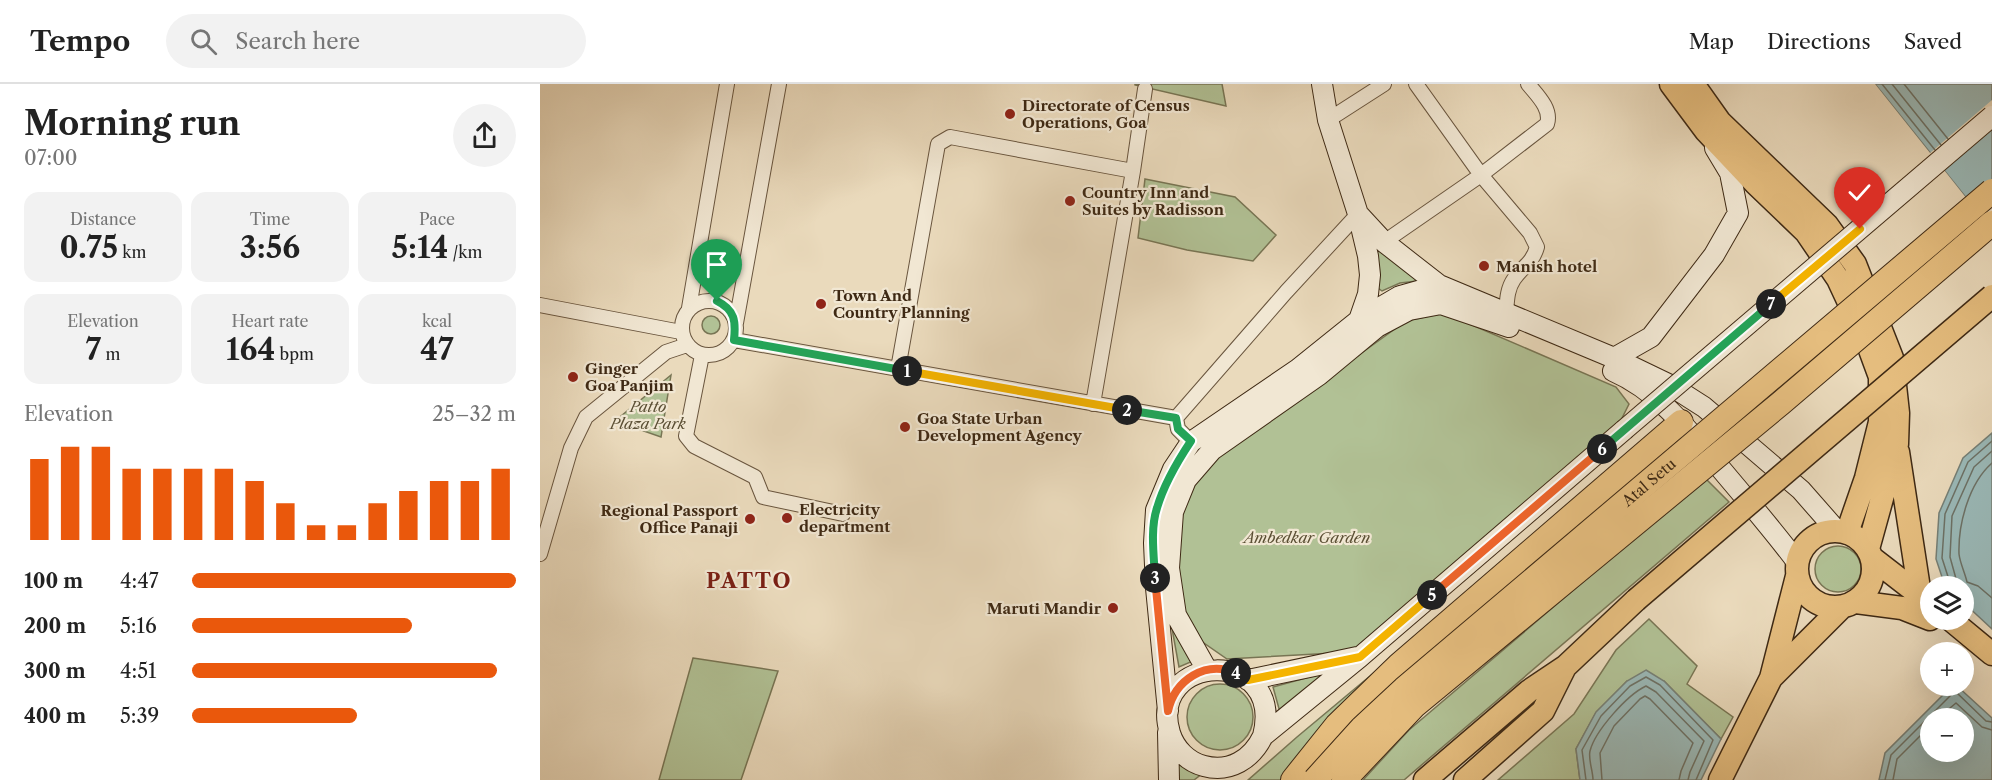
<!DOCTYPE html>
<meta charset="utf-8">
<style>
:root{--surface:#fff;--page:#f2f2f2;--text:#222;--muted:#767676;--line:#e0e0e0;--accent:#ea580c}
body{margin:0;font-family:"Libre Caslon Text",serif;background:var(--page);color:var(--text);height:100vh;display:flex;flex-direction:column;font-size:22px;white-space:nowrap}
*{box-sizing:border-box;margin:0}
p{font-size:20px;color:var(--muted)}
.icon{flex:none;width:33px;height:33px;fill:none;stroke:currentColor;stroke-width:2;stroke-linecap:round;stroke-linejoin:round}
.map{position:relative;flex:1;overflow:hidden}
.sheet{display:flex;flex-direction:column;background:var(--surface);width:540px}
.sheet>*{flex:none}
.fabs{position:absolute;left:1380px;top:492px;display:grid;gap:12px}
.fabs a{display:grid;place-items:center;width:54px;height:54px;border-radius:50%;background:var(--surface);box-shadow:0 6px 24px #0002;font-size:30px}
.pin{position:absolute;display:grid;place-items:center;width:51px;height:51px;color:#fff;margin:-62px -26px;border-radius:50% 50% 50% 0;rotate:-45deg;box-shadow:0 0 6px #0007}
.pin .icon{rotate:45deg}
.km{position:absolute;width:30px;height:30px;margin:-15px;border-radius:50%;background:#222;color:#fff;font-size:16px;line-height:30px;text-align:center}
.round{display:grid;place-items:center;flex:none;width:63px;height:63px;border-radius:32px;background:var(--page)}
.overview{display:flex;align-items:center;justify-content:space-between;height:102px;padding:0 24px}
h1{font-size:33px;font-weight:700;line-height:45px}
.stats{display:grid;grid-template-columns:repeat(3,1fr);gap:9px;height:102px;padding:6px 24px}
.stats div{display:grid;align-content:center;border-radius:15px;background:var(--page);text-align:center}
.stats b{font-size:30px;font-weight:700}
.stats small{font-size:16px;font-weight:400}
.stats p{font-size:16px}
.chart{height:168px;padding:12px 24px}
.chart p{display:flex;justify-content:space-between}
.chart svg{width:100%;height:108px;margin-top:6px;stroke:var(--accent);stroke-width:6}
ul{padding:0 24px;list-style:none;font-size:20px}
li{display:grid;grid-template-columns:96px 72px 1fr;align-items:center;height:45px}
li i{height:15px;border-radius:8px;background:var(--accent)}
header{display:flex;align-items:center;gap:36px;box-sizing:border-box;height:84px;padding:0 30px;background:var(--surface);border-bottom:2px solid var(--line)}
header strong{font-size:28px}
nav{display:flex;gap:33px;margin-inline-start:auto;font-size:21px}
.search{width:420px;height:54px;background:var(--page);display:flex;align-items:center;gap:15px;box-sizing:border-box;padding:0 21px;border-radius:33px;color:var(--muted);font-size:22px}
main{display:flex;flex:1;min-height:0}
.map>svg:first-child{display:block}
.green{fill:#b1c195;stroke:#787554;stroke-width:1.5}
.water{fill:#9ab9b8;stroke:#757f76;stroke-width:1.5;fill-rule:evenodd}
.pier{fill:#eadabc}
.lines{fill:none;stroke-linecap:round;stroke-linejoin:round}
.shore{stroke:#6c7166;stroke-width:1.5}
.minor-casing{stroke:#69553e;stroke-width:16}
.secondary-casing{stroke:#3e2914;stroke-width:22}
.primary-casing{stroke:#3e2914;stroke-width:25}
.trunk-casing{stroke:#3e2914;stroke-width:26}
.minor{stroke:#f1e7d3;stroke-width:14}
.secondary{stroke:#f1e7d3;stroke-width:20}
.primary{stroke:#e5bd7e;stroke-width:22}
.trunk{stroke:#e5bd7e;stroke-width:24}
.secondary-bridge-casing{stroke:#3e2914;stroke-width:22;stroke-linecap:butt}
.primary-bridge-casing{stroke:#3e2914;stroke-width:25;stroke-linecap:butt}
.trunk-bridge-casing{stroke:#3e2914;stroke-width:26;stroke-linecap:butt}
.secondary-bridge{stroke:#f1e7d3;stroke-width:20}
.primary-bridge{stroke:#e5bd7e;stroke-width:22}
.trunk-bridge{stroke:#e5bd7e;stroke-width:24}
.split-1-casing{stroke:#fff;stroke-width:12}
.split-2-casing{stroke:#fff;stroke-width:12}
.split-3-casing{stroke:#fff;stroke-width:12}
.split-4-casing{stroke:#fff;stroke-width:12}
.split-5-casing{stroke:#fff;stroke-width:12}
.split-6-casing{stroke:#fff;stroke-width:12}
.split-7-casing{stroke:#fff;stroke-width:12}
.split-8-casing{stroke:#fff;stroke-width:12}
.split-1{stroke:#22a559;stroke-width:8}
.split-2{stroke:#f5b400;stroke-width:8}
.split-3{stroke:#22a559;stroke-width:8}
.split-4{stroke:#f0652b;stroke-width:8}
.split-5{stroke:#f5b400;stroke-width:8}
.split-6{stroke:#f0652b;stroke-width:8}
.split-7{stroke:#22a559;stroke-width:8}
.split-8{stroke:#f5b400;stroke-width:8}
.poi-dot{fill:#8f2418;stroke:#f1e7d3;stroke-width:2}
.labels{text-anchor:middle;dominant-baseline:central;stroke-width:4.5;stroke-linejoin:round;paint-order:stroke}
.poi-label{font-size:15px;font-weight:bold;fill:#3e2914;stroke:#f1e7d3;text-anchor:start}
.park-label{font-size:15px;font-style:italic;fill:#5b4f34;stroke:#f1e7d3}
.street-label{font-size:15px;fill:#3e2914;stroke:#f1e7d3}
.district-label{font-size:21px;font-weight:bold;letter-spacing:1.5px;fill:#7a1f14;stroke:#f1e7d3}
</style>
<header>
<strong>Tempo</strong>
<div class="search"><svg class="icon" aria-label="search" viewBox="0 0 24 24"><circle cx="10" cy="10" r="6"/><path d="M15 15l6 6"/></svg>Search here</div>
<nav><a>Map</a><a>Directions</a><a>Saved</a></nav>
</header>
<main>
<section class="sheet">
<div class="overview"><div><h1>Morning run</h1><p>07:00</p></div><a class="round"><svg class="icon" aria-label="share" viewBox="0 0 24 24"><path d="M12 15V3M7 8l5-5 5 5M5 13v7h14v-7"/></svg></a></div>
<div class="stats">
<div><p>Distance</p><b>0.75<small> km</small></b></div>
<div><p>Time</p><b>3:56</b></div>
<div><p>Pace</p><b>5:14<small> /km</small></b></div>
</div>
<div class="stats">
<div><p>Elevation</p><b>7<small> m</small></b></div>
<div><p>Heart rate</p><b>164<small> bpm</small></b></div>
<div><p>kcal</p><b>47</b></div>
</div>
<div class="chart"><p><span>Elevation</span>25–32 m</p>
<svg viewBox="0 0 160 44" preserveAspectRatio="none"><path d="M5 44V11M15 44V6M25 44V6M35 44V15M45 44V15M55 44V15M65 44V15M75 44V20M85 44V29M95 44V38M105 44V38M115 44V29M125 44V24M135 44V20M145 44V20M155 44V15"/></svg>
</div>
<ul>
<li><b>100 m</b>4:47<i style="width:100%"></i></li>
<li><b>200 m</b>5:16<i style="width:68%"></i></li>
<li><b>300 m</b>4:51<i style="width:94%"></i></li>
<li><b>400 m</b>5:39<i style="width:51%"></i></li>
</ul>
</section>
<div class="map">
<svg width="1452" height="696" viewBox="0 0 1452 696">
<rect width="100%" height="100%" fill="#eadabc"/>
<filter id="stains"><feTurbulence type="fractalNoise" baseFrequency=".00333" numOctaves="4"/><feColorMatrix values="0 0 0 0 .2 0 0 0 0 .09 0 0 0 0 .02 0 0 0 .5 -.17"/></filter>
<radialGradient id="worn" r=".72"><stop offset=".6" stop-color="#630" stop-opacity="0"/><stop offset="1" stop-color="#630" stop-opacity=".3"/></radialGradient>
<path class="green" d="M595 0H682L686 22 595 1Z
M605 95 695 113 736 151 713 177 647 166 598 154Z
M838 163 886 196 860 199 842 207 838 204 834 167Z
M904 229 1076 303 1089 320 1080 338 813 568 687 575 661 557 643 524 635 488 642 425 659 392 677 373 866 237Z
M162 241a9 9 0 1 1 18 0a9 9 0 1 1-18 0Z
M131 291 121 353 75 337Z
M1108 360 743 696H708L757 653Z
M1165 394 1189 418 864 696H823L869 646Z
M1275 485a23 23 0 1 1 46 0a23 23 0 1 1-46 0Z
M1109 535 1157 582 1147 600 1193 633 1181 655 1124 597H1087L1056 629 1036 665 1040 696H958L1034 630 1076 566Z
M631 539 653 577 639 583Z
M153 574 238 587 201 696H119Z
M784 589 789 590 741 632 733 603Z
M647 633a33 33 0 1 1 66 0a33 33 0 1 1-66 0Z
M637 673 663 689 654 696H639Z"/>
<path class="water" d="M1335 0H1452V146Z
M1452 349V545L1424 519V502H1405L1396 475 1399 429 1423 374Z
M1106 586 1124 597 1181 655 1161 696H1040L1036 665 1056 628 1087 597Z
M1412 602H1417L1452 634V696H1339L1345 669ZM1424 634V668H1390V634Z"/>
<path class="pier" d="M1332 0H1335L1390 69 1452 16V45L1404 86 1427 115 1452 95V149Z"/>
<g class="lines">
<path class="shore" d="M1342 0 1395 66
M1352 0 1401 61
M1364 0 1408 55
M1452 379C1429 399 1418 440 1419 470 1420 479 1425 489 1427 498L1438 502 1452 514
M1411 502 1402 474 1405 430 1428 378 1452 357
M1418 502 1410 473 1412 432 1434 383 1452 367
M1398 634 1416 619 1442 643 1452 646
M1046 696 1042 666 1061 632 1090 602 1106 593 1120 601 1173 656 1156 696
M1053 696C1053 687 1048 675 1050 667 1055 647 1087 611 1106 602L1116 608 1164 657 1150 688 1148 696
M1062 696 1060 669 1074 642 1100 615 1105 612 1110 615 1153 659 1141 687 1139 696
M1345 696 1351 671 1413 609H1417L1446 637 1452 638
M1353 696 1357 675 1390 642"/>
<defs>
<path id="minor" d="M876 0 941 91 990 149 997 163C992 180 983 182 974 195 967 205 967 217 966 229
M788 36 844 0
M844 158 941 91 1007 40C1012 25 997 11 988 0
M142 244a27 27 0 1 1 54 0a27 27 0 1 1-54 0Z
M0 221 141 248
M149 224 187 0
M196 239 239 0
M194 256 636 334
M162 271 146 352 154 362 215 393 223 413 303 430
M358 285 398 60 410 53 593 87
M553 320 593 87 605 5
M636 334 746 208 818 130
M636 334 638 345 651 358
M0 470 31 364 46 333 126 268 147 261"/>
<path id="secondary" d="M782 0 788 36 818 130 828 172 830 191 828 210 819 236
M820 132 844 158 899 201
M1074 274 1111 253 1174 171 1198 129 1190 89 1175 64
M1073 287C1119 307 1150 348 1181 385 1207 416 1233 446 1257 478
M667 586 636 531 629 484 633 428 646 396 672 366 779 291 837 243 869 226 901 220 969 243
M708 596 817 573
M628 627 616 504 614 459 616 426 633 385 651 358 758 285 819 236 860 212 899 201 1074 274 1128 300 1164 323 1261 406 1297 447
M628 648 629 696
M723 652C746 561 606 569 630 649 635 665 648 678 664 682 690 689 712 675 723 652L820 573 1084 346"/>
<path id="primary" d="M1131 0 1166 47 1215 99 1266 148 1298 195 1326 255 1340 293V338L1326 394 1307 449
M1153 0 1180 38 1287 141 1315 180 1352 274 1358 329 1357 360 1328 465
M1358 368 1380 511
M1257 485a38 38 0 1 1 76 0a38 38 0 1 1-76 0Z
M1332 474 1385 515
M1316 518 1362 524 1390 535
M1411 536 1452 570
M1232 593 1302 523
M885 696 989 607 1026 582 1096 516
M925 696 1003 627 1024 585
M1180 696 1231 594 1257 492"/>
<path id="trunk" d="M753 696 797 641 859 581 1141 338"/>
</defs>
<use href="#minor" class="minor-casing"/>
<use href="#secondary" class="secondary-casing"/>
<use href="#primary" class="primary-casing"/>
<use href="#trunk" class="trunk-casing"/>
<use href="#minor" class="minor"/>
<use href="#secondary" class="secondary"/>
<use href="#primary" class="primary"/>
<use href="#trunk" class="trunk"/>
<defs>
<path id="secondary-bridge" d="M1084 346 1452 32"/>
<path id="primary-bridge" d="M1096 516 1452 212"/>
<g id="trunk-bridge">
<path id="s1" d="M775 696 822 644 864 605 1452 107"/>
<path d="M804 696 874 622 1241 319 1452 139"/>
</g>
</defs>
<use href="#secondary-bridge" class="secondary-bridge-casing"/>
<use href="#primary-bridge" class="primary-bridge-casing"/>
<use href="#trunk-bridge" class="trunk-bridge-casing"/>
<use href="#secondary-bridge" class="secondary-bridge"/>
<use href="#primary-bridge" class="primary-bridge"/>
<use href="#trunk-bridge" class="trunk-bridge"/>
</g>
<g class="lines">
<defs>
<path id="split-1" d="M177 217C195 226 196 237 194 256L367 287"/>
<path id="split-2" d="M367 287 587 326"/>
<path id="split-3" d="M587 326 636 334 638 345 651 357C637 378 624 400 617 424 610 445 614 472 615 494"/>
<path id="split-4" d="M615 494 628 627C635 596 665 576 696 589"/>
<path id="split-5" d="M696 589 708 596 820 573 892 511"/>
<path id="split-6" d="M892 511 1062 365"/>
<path id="split-7" d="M1062 365 1231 220"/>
<path id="split-8" d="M1231 220 1320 145"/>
</defs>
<use href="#split-1" class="split-1-casing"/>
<use href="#split-2" class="split-2-casing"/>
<use href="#split-3" class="split-3-casing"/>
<use href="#split-4" class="split-4-casing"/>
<use href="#split-5" class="split-5-casing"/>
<use href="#split-6" class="split-6-casing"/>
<use href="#split-7" class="split-7-casing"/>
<use href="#split-8" class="split-8-casing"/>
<use href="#split-1" class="split-1"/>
<use href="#split-2" class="split-2"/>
<use href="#split-3" class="split-3"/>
<use href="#split-4" class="split-4"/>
<use href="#split-5" class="split-5"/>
<use href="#split-6" class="split-6"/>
<use href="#split-7" class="split-7"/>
<use href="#split-8" class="split-8"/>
</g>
<g class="poi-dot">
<circle cx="470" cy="30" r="6"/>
<circle cx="530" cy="117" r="6"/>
<circle cx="944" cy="182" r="6"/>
<circle cx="281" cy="220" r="6"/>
<circle cx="33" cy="293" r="6"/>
<circle cx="365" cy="343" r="6"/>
<circle cx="247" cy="434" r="6"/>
<circle cx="210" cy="435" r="6"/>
<circle cx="573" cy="524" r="6"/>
</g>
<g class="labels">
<g class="poi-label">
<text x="482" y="21">Directorate of Census<tspan x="482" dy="17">Operations, Goa</tspan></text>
<text x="542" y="108">Country Inn and<tspan x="542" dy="17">Suites by Radisson</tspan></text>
<text x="956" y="182">Manish hotel</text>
<text x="293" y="211">Town And<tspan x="293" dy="17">Country Planning</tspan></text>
<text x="45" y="284">Ginger<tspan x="45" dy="17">Goa Panjim</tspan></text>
<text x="377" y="334">Goa State Urban<tspan x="377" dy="17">Development Agency</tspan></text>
<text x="259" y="425">Electricity<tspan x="259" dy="17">department</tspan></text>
<text x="198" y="426" text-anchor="end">Regional Passport<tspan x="198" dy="17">Office Panaji</tspan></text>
<text x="561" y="524" text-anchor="end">Maruti Mandir</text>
</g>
<g class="park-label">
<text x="108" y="322">Patto<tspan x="108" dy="17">Plaza Park</tspan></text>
<text x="767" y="453">Ambedkar Garden</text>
</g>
<g class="street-label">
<text stroke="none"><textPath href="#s1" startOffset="448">Atal Setu</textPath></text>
</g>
<g class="district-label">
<text x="209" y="496">PATTO</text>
</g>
</g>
<rect width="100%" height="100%" filter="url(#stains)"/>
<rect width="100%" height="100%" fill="url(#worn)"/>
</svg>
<div class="fabs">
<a><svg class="icon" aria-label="layers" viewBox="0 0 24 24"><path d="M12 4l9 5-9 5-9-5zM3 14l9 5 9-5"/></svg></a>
<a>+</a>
<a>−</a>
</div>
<div class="pin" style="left:177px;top:217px;background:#1e9e55"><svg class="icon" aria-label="arrive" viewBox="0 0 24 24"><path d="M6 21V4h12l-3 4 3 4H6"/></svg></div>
<div class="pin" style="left:1320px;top:145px;background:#d93025"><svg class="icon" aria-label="check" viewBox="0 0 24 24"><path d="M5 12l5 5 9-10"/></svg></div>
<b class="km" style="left:367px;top:287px">1</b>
<b class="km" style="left:587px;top:326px">2</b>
<b class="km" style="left:615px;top:494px">3</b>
<b class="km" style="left:696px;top:589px">4</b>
<b class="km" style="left:892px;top:511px">5</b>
<b class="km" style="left:1062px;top:365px">6</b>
<b class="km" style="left:1231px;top:220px">7</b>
</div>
</main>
